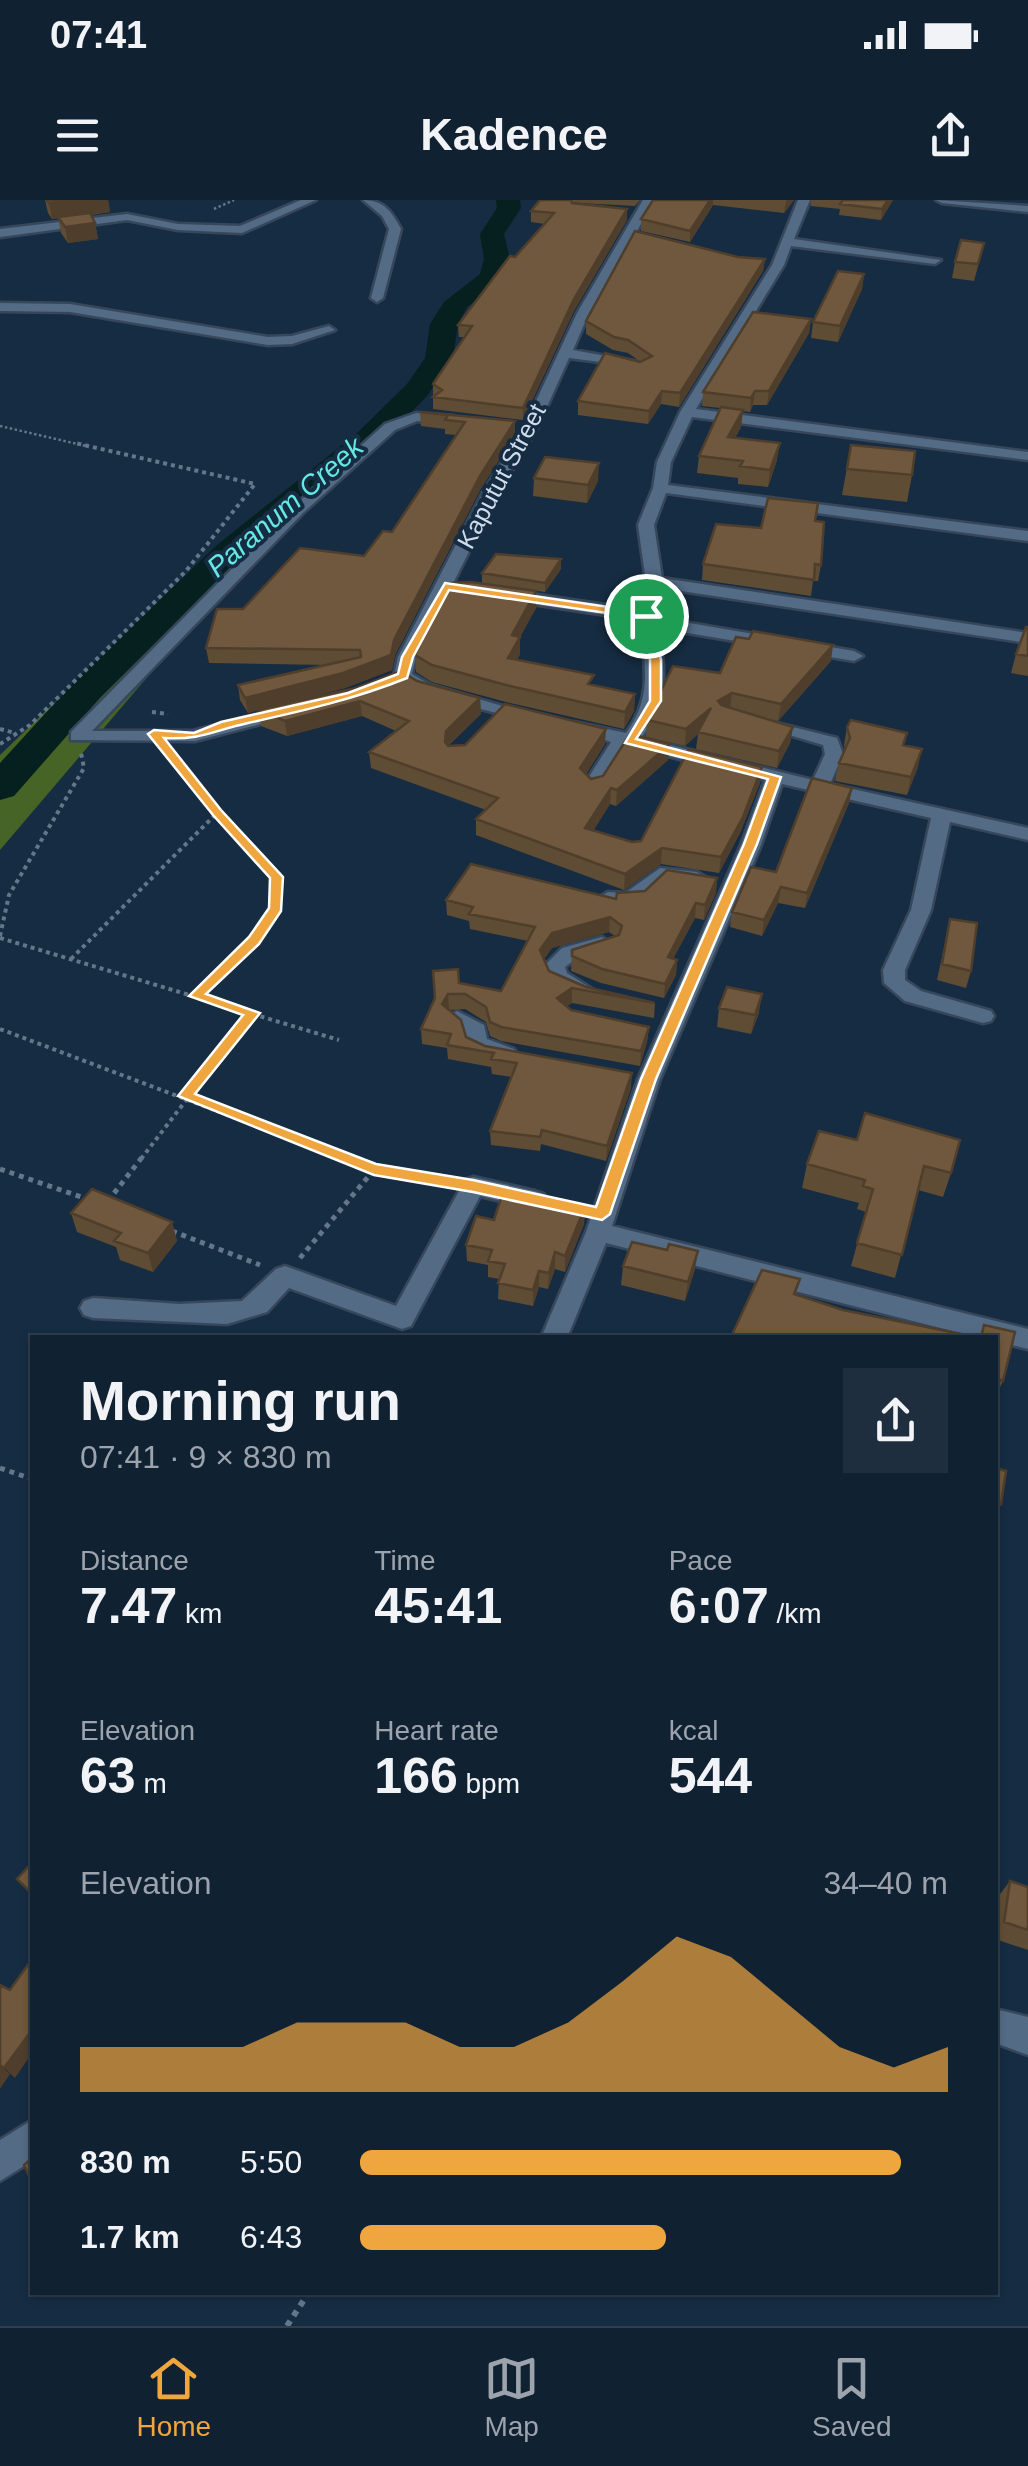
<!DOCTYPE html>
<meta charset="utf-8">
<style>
:root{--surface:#102132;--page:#1e2e3e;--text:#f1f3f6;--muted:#9ca3ac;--line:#303e4d;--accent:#f0a63f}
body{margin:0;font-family:Helvetica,sans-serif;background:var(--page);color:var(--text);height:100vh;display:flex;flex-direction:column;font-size:38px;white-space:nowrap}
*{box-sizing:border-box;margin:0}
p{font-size:32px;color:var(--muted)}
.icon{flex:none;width:55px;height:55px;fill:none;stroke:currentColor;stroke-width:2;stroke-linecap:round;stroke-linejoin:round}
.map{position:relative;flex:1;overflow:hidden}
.drawer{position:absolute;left:30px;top:1135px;width:968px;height:960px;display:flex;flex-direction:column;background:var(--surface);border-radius:0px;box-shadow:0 2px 8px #0004,0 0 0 2px var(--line)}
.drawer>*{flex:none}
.pin{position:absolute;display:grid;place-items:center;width:85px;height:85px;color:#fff;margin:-42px;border:5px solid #fff;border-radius:50%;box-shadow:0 2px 10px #0007}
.round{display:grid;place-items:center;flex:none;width:105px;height:105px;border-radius:0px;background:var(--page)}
.headline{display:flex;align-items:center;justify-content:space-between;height:170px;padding:0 50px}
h1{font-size:55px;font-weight:600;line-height:75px}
.figures{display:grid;grid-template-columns:repeat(3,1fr);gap:15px;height:170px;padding:10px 50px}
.figures div{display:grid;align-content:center}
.figures b{font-size:50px;font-weight:600}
.figures small{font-size:28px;font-weight:400}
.figures p{font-size:28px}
.chart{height:280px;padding:20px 50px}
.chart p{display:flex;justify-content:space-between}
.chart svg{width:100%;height:180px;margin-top:10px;fill:var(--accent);opacity:.7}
ul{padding:0 50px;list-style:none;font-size:32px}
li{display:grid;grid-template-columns:160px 120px 1fr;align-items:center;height:75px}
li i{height:25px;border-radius:12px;background:var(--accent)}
.status{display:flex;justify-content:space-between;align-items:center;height:70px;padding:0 50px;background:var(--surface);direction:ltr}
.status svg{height:28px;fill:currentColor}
header{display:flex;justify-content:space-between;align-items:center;height:130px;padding:0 50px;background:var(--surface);font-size:45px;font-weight:600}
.dock{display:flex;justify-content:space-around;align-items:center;height:140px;border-top:2px solid var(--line);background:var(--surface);font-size:28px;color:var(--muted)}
.dock a{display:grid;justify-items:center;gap:5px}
.dock .active{color:var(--accent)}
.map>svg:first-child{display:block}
.forest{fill:#456425}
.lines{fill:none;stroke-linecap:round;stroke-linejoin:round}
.river{fill:#05201f;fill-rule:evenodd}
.minor-casing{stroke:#37475b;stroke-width:5}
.path-far3{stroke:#647689;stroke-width:2.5;stroke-dasharray:2.5 2.5;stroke-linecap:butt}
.path-far2{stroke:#647689;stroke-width:4;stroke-dasharray:4 4;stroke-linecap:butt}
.path-far1{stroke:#647689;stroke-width:5;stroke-dasharray:5 5;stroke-linecap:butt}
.path{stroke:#647689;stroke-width:6;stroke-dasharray:6 6;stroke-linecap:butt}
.minor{fill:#536b85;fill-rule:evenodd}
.wall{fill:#5f4c34}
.shaded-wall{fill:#4e3e2b}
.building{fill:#6f583d;stroke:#4e3e2b;stroke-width:2.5}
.route{fill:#f0a63f;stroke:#fff;stroke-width:2.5;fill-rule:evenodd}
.labels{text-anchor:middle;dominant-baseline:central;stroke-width:8;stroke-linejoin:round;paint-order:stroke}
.far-street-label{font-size:25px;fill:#cfdceb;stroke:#162c42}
.far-water-label{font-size:28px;font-style:italic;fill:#65e9e3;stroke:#162c42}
</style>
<div class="status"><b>07:41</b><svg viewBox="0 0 49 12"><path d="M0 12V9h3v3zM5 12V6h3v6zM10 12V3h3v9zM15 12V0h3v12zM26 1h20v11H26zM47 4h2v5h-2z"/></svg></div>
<header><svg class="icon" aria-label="menu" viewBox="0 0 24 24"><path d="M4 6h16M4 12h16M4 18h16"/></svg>Kadence<svg class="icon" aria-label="share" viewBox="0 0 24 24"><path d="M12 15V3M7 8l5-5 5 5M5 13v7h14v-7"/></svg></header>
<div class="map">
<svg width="1028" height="2126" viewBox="0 0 1028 2126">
<rect width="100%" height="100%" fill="#162c42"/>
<path class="forest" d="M235 374 0 650V555L185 377Z"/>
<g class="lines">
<path class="river" d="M496 0H520L521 8 504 34 510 59 505 78 467 107 458 124 453 158 427 196 378 247 240 359 100 498 14 596 0 600V563L74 482 217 345 356 234 407 184 425 158 430 124 444 102 480 74 484 59 480 34 497 8Z"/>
<defs>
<path id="minor" d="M301 0H316L242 33 178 30 127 20 0 37V29L127 14 178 24 240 26Z
M363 0C384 0 392 12 401 29L383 98 377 102 371 98 389 29 382 16Z
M643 0H655L589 113 573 150 639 162 632 166 569 158 537 229 499 292 416 457 412 474 431 485 540 517 531 522 419 493 394 476 398 457 483 292 523 229 577 113Z
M798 0H810L794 39 941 60 935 64 791 46 784 65 696 209 1028 252V260L692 217 671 262 668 285 1028 331V341L666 293 654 325 662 378 1028 433V443L661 388 654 417 854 451 863 456 854 461 658 428C666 471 668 501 641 538L813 580 825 554 823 545 752 524 761 519 837 538 843 554 830 584 1028 628V640L950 622 931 710 905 770V780L921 791 991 811 994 816 991 821 983 823 905 801 884 783 883 770 911 710 931 618 782 584 761 645 660 879 612 1026 1028 1129V1149L995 1141V1138H980L606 1043 567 1138H541L586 1032 638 879 741 645 765 580 627 546 599 590H585L583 586 611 542 565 527 574 522 626 533C654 495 644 463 640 420L505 400 497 395 505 390 639 410 646 382 638 325 653 288 657 262 680 212 772 65Z
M936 0 1028 6V12L942 3Z
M0 103 70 104 268 137 292 136 329 126 335 130 292 144 268 145 70 112 0 111Z
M416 213 453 216 460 220 453 224 417 221 395 230 304 312 92 531H193L293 505 302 510 299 514 195 541 71 540V532L294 306 385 224Z
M660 668 697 672 707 678 697 684 664 681 629 706 601 703 598 698 608 692 625 693Z
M602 737 612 744 609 749 582 755 565 767 567 773 594 790 591 795C571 800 550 785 543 767L562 748Z
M457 811 484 825 487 839 514 849 517 854 514 859 506 862 468 848 465 833 446 818Z
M473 977 535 991 544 994 547 1000 544 1006 535 1009 480 996 411 1126 402 1129 289 1088 267 1112 227 1124 93 1118 84 1115 80 1108 84 1101 93 1098 179 1104 242 1101 276 1069 285 1066 396 1106 465 980Z
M995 1809 1028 1817V1855L995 1843Z
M32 1920V1961L0 1981V1940Z"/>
</defs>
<use href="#minor" class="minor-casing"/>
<path class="path-far3" d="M214 9 234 0
M0 226 86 246"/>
<path class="path-far2" d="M152 512 168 514
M0 529 15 533
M0 544 30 525 186 371 255 284 75 243
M171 555 276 677V708L254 741 196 796
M0 736 9 695 84 568 81 553
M0 738 339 840
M71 759 217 613
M0 829 344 959
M141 959 253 813"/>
<path class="path-far1" d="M337 956 374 970 450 982
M0 969 87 999
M108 1001 143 956
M172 1031 260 1065
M300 1058 373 971
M0 1268 32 1279"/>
<path class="path" d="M287 2126 309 2092"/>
<use href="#minor" class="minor"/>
</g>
<path class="wall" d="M45 0H108L110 12 91 15 95 23 98 39 68 43 61 33 58 18 52 19 48 13Z
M540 0H640L635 6 578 3 627 20 574 111 523 220 433 209V184L464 137H459L458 125 545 24 531 22V11Z
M653 0H794L784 13 713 5 690 42 641 31V19Z
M811 0H893L881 20 839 15 840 9 811 6Z
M738 57 765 59 763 71 679 207 661 204 648 224 578 215V201L641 162 628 153 613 150 586 134V121Z
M980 59 974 81 952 78 955 62Z
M864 74 862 89 838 142 811 138 813 122Z
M811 119 809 133 767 205H753L750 212 743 211 741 227 735 238 777 260 768 287 738 284V278L697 273 699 256 720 208 702 206 703 192Z
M420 212 515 221V235L480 290 395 455 392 470 345 488 266 509 417 481 480 498 481 514 448 546 605 544 586 574 591 579 603 576 670 544 668 560 616 606 610 604 593 631 632 642 641 641 760 583 740 633 719 673 661 664 624 690 476 635V619L486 610 371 568 369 552 396 531 362 516 287 536 261 526 258 510 248 513 240 500 238 485 327 465 209 463 206 448 243 409 364 356 392 332 456 235 445 234V229L421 226Z
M851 245 912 275 907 302 842 295Z
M534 278 598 281 587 303 533 296Z
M815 321 821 365 818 381H813L811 396 702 380 703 364 761 328Z
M561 359V369L545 392 482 383V373Z
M536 408 520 437V454L517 460 594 486 635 494 634 511 624 529 506 502 432 482 416 472 415 455Z
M1028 427V476L1011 473 1016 454Z
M831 461 778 521 749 514 793 527 790 543 777 568 696 549 698 534 685 546 646 537 647 520 720 473Z
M847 527 918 567 907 595 835 581 839 563 845 549 844 545Z
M852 588 849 603 805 708 778 703 762 736 730 727 732 712 776 672Z
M717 678 716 693 704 720 695 718 673 759 677 760 676 775 664 798 601 783 571 771 572 750 615 736 609 732 552 748 544 759 549 771 586 787 655 803 654 818 572 803 567 806 571 810 649 827 647 842 640 866 501 841 490 836 486 822 465 809 449 810 466 837 485 846 631 888 606 961 541 944 540 951 491 945 490 931 512 877 492 874 491 867 448 859 447 848 422 844 421 829 434 798 459 783 501 791 528 741 470 729 469 721 447 715 446 700 616 699 645 691Z
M950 719 971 771 966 788 937 780Z
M719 808 759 813 751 834 717 827Z
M819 931 951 973 943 997 918 990 895 1078 851 1066 866 1012 857 1009 859 1003 802 988 807 964Z
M585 1007 584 1024 565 1072 555 1069 548 1089 539 1087 533 1106 498 1099 499 1079 488 1077V1065L467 1061 466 1045 494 1020Z
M71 1013 172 1022 177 1041 153 1072 120 1060 116 1047 77 1032Z
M623 1066 695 1069 685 1101 621 1085Z
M762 1070 800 1079 796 1094 843 1110 979 1137 984 1125 1015 1132 1003 1181 996 1196H995V1138H731Z
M995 1268 1001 1304 997 1312H995Z
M1010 1681 1028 1687V1750L995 1739V1713L997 1698Z"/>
<path class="shaded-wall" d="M79 0H108L110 12 52 19 49 3Z
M710 0H713V5L690 42V31Z
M787 0H794L784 13 786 2Z
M888 0H893L881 20 882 9Z
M627 9V20L574 111 523 220V208L574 99Z
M95 23 98 39 68 43 65 27Z
M765 59 763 71 679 207 680 193Z
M864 74 862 89 838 142 840 126Z
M811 119 809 133 767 205 769 191Z
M662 191 661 204 648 224 649 211Z
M755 191 753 205 750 212 751 198Z
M743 210 741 227 726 255 728 237Z
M515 221V235L480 290 395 455 392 470 345 488 248 513 245 498 343 473 394 440 480 276Z
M780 243 777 260 768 287 770 270Z
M599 263 598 281 587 303 588 285Z
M561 359V369L545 392V383Z
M536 391V408L518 441 520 437V454L508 475V458L512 435Z
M833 445 831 461 778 521 781 504Z
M732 493 730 509 716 517 718 501Z
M635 494 634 511 624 529 625 512Z
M480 498 481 514 446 547 445 542 446 531Z
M360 501 362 516 287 536 285 521Z
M711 508 709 524 685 546 686 529Z
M793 527 790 543 777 568 779 551Z
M606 529 605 544 580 584V568Z
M670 544 668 560 616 606 617 590Z
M922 549 918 567 907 595 911 577Z
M762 567 760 583 740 633 719 673 721 657Z
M611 588 610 604 585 644V628Z
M852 588 849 603 805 708 807 693Z
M662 648 661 664 624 690 625 674Z
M717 678 716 693 704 720 705 705Z
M781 687 778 703 762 736 764 720Z
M696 703 695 718 666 772 668 757Z
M610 717 609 732 552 748 540 765V750L552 733Z
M677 760 676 775 664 798 665 784Z
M572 788V803L556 813 557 798Z
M448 794 449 809 442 804Z
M762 794 759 813 751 834 755 815Z
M649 827 647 842 640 866 641 851Z
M632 873 631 888 606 961 607 946Z
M585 1007 584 1024 565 1072V1056Z
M172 1022 177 1041 153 1072 148 1053Z
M698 1051 695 1069 685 1101 688 1082Z
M555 1052V1069L548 1089 549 1073Z
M539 1071V1087L533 1106V1090Z
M32 1830V1853L15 1878 4 1868Z
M0 1865 10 1874 0 1889Z"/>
<path class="building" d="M47 0H79L49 3Z
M540 0H571L572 3 627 9 574 99 523 208 433 197 442 190 433 184 472 126 458 125 510 56 515 57 554 13 531 11Z
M653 0H710L690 31 641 19Z
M843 0H888L882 9 840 4Z
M90 13 95 23 65 27 58 17Z
M635 31 738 57 765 59 680 193 662 191 649 211 578 201 605 153 640 162 652 156 628 140 614 137 586 121Z
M961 40 984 43 978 64 955 62Z
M838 71 864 74 840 126 813 122Z
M753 112 811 119 769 191H755L751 198 703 192Z
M721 207 743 210 728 237 780 243 770 270 740 266 743 261 699 256Z
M420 212 515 221 480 276 394 440 391 455 343 473 245 498 238 485 361 457 360 450 206 448 217 409H243L300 348 364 356 383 331 392 332 465 222 445 220 448 215Z
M851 245 915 251 912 275 847 269Z
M545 257 599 263 588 285 534 278Z
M768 298 818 303 815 321 824 322 821 365 815 364 814 380 703 364 716 324 761 328Z
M496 354 561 359 545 383 482 373Z
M471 382 536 391 512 435 520 437 508 458 594 475 588 484 635 494 625 512 506 485 432 465 415 455 449 383Z
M1026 427H1028V456L1016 454Z
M753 431 833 445 781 504 732 493 718 501 721 505 793 527 779 551 698 532 711 508 686 529 647 520 673 466 720 473 736 437 749 439Z
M401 471 417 481 480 498 446 531 445 542 448 546 465 545 505 504 606 529 580 568 591 579 603 576 630 534 670 544 617 590 611 588 585 628 632 642 641 641 689 549 762 567 743 617 721 657 662 648 625 674 476 619 498 598 369 552 409 521 360 501 285 521 258 510 356 488Z
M851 520 907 533 903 545 922 549 911 577 839 563 850 538 847 527Z
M812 578 852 588 807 693 781 687 764 720 732 712 751 667 776 672Z
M471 664 616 699 617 693 645 691 667 670 717 678 705 705 696 703 668 757 677 760 665 784 602 769 572 756V750L619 735 622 726 610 717 552 733 540 750 549 771 586 787 655 803 572 788 557 798 571 810 649 827 641 851 501 827 490 822 486 807 465 794H448L442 804 461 820 466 837 485 846 632 873 607 946 542 930 540 937 490 931 517 863 491 859 494 853 447 845 451 834 421 829 435 798 433 771 458 769 459 783 501 791 535 727 469 714 473 707 446 700Z
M950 719 977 723 971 771 942 764Z
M727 787 762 794 755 815 719 808Z
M865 913 960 940 951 973 924 966 902 1055 857 1043 873 989 863 986 865 980 807 964 819 931 857 940Z
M92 989 172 1022 148 1053 114 1041 121 1033 71 1013Z
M504 989 585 1007 565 1056 555 1052 549 1073 539 1071 533 1090 498 1083 505 1064 488 1061 492 1050 466 1045 476 1016 494 1020Z
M632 1042 667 1050 669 1044 698 1051 688 1082 623 1066Z
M762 1070 800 1079 794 1094 843 1110 981 1138 731 1137Z
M984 1125 1015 1132 1003 1181 995 1178V1138H981Z
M995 1268 1006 1271 1001 1304 995 1302Z
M32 1663V1694L17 1679Z
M1010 1681 1028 1687V1730L1004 1722Z
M32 1759V1830L4 1868 0 1865V1785L10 1790Z
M32 1958V1982L24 1965Z"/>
<path class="route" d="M445 383 650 413 661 460V501L636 539 781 577 757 644 656 879 610 1014 602 1020 473 992 374 975 178 896 243 815 189 796 249 737 269 708 270 678 213 615 148 534 154 530 194 533 221 522 348 493 398 474 402 457ZM449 390 641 418 650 460V501L625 543 768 579 744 644 641 879 596 1007 473 980 376 964 195 894 260 813 206 794 259 744 281 711 283 677 221 610 164 538C202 540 212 531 248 523 302 511 355 499 407 478L413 457Z"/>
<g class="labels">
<g class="far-street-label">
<text transform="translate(501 276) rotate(-62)">Kaputut Street</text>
</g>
<g class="far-water-label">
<text transform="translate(285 307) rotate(-41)">Paranum Creek</text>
</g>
</g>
</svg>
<div class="pin" style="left:646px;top:416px;background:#1e9e55"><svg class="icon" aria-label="arrive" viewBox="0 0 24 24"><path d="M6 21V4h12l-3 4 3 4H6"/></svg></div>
<section class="drawer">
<div class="headline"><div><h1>Morning run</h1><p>07:41 · 9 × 830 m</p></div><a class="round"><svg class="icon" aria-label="share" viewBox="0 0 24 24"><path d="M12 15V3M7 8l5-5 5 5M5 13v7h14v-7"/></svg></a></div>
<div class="figures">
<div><p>Distance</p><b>7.47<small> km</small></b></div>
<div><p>Time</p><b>45:41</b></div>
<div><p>Pace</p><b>6:07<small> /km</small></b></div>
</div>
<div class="figures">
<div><p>Elevation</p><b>63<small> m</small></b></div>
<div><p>Heart rate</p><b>166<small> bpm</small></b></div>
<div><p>kcal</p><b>544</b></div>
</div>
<div class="chart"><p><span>Elevation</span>34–40 m</p>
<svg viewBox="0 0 160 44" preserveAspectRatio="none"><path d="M0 44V33L10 33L20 33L30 33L40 27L50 27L60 27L70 33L80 33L90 27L100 17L110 6L120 11L130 22L140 33L150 38L160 33V44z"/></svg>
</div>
<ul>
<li><b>830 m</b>5:50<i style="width:92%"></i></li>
<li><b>1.7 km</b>6:43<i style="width:52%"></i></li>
</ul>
</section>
</div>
<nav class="dock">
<a class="active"><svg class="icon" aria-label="home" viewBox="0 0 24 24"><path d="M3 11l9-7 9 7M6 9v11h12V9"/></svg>Home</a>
<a><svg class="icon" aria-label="map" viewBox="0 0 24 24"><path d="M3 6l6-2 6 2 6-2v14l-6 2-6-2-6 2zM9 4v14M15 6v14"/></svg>Map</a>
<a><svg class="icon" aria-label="saved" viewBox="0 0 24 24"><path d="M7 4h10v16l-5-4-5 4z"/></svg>Saved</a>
</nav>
